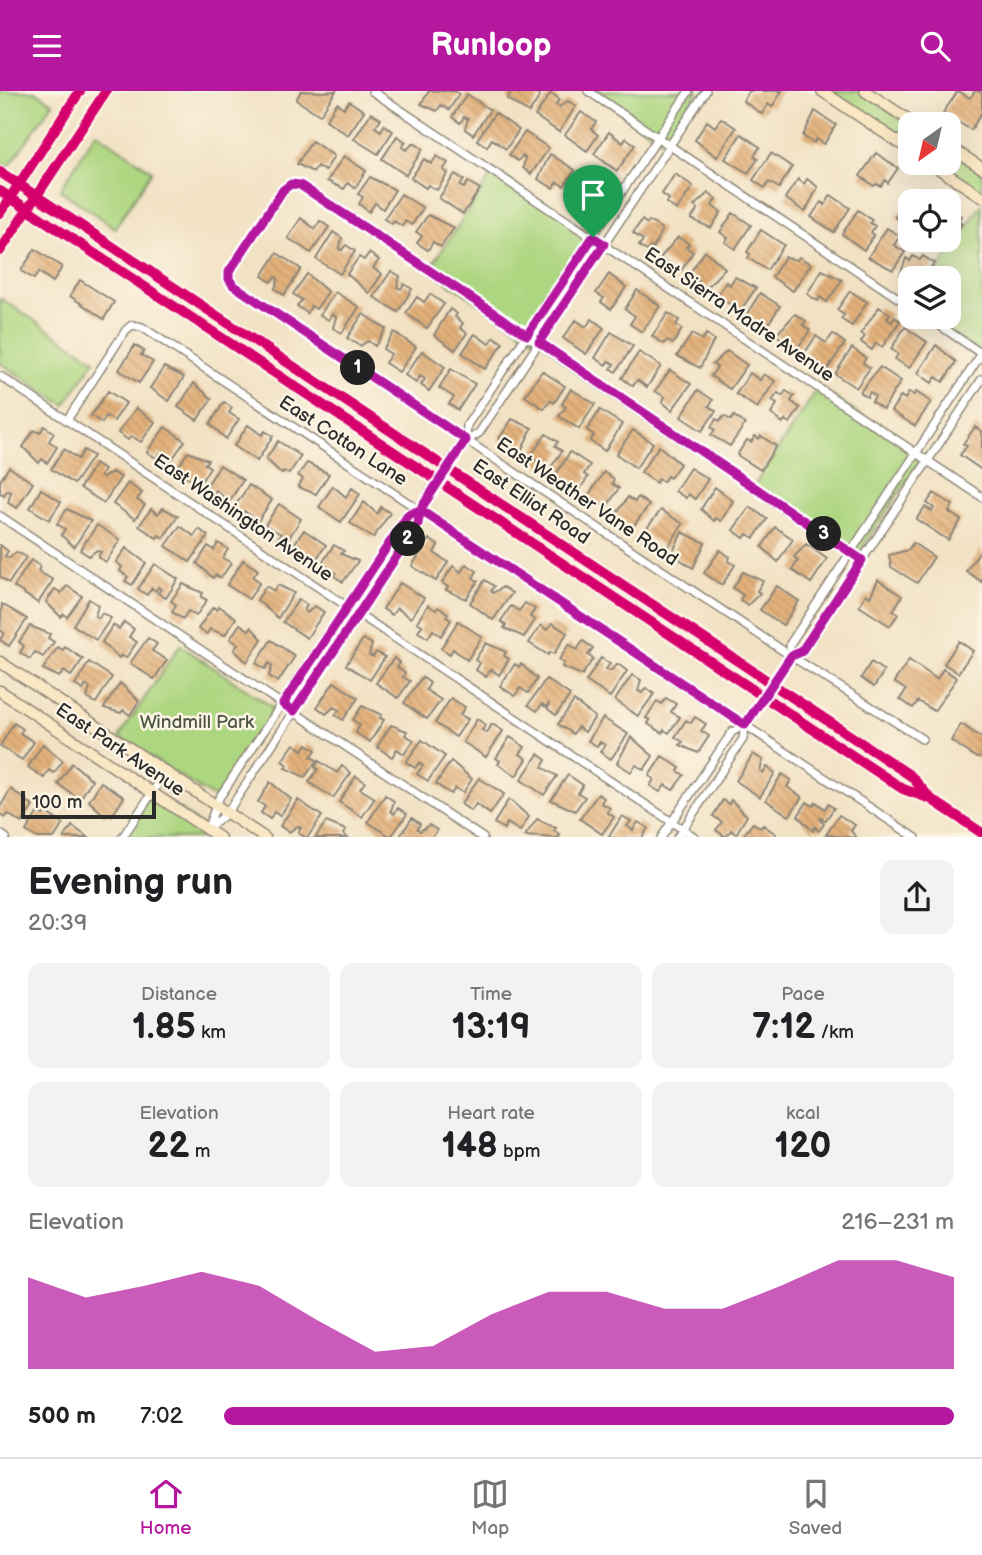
<!DOCTYPE html>
<meta charset="utf-8">
<style>
:root{--surface:#fff;--page:#f2f2f2;--text:#202124;--muted:#757577;--line:#e0e0e0;--accent:#b5179e}
body{margin:0;font-family:"Balsamiq Sans",sans-serif;background:var(--page);color:var(--text);height:100vh;display:flex;flex-direction:column;font-size:26px;white-space:nowrap}
*{box-sizing:border-box;margin:0}
p{font-size:23px;color:var(--muted)}
.icon{flex:none;width:38px;height:38px;fill:none;stroke:currentColor;stroke-width:2;stroke-linecap:round;stroke-linejoin:round}
.map{position:relative;height:746px;overflow:hidden}
.details{display:flex;flex-direction:column;background:var(--surface);flex:1}
.details>*{flex:none}
.needle{width:46px;rotate:214deg}
.controls{position:absolute;left:898px;top:21px;display:grid;gap:14px}
.controls a{display:grid;place-items:center;width:63px;height:63px;border-radius:14px;background:var(--surface);box-shadow:0 7px 28px #0002;font-size:35px}
.scale{position:absolute;left:21px;bottom:18px;width:135px;box-sizing:border-box;padding-left:7px;border:4px solid #2b2b2b;border-top:0;font-size:19px;line-height:24px;white-space:nowrap;color:#2b2b2b;-webkit-text-stroke:5px #fcf5e5;paint-order:stroke}
.pin{position:absolute;display:grid;place-items:center;width:60px;height:60px;color:#fff;margin:-72px -30px;border-radius:50% 50% 50% 0;rotate:-45deg;box-shadow:0 0 7px #0007}
.pin .icon{rotate:45deg}
.km{position:absolute;width:35px;height:35px;margin:-18px;border-radius:50%;background:#222;color:#fff;font-size:19px;line-height:35px;text-align:center}
.round{display:grid;place-items:center;flex:none;width:74px;height:74px;border-radius:14px;background:var(--page)}
.headline{display:flex;align-items:center;justify-content:space-between;height:119px;padding:0 28px}
h1{font-size:38px;font-weight:700;line-height:52px}
.figures{display:grid;grid-template-columns:repeat(3,1fr);gap:10px;height:119px;padding:7px 28px}
.figures div{display:grid;align-content:center;border-radius:14px;background:var(--page);text-align:center}
.figures b{font-size:35px;font-weight:700}
.figures small{font-size:19px;font-weight:400}
.figures p{font-size:19px}
.chart{height:196px;padding:14px 28px}
.chart p{display:flex;justify-content:space-between}
.chart svg{width:100%;height:126px;margin-top:7px;fill:var(--accent);opacity:.7}
ul{padding:0 28px;list-style:none;font-size:23px}
li{display:grid;grid-template-columns:112px 84px 1fr;align-items:center;height:52px}
li i{height:18px;border-radius:9px;background:var(--accent)}
header{display:flex;justify-content:space-between;align-items:center;height:91px;padding:0 28px;background:var(--accent);color:#fff;font-size:32px;font-weight:700}
.tabs{display:flex;justify-content:space-around;align-items:center;height:98px;border-top:2px solid var(--line);background:var(--surface);font-size:19px;color:var(--muted)}
.tabs a{display:grid;justify-items:center;gap:4px}
.tabs .on{color:var(--accent)}
.map>svg:first-child{display:block}
.green{fill:#add680;stroke:#6c8056;stroke-width:2}
.building{fill:url(#building-back-hatch)}
.lines{fill:none;stroke-linecap:round;stroke-linejoin:round}
.street-casing{stroke:#8e8678;stroke-width:10}
.secondary-casing{stroke:#8e8678;stroke-width:13}
.street{stroke:#fff;stroke-width:7}
.secondary{stroke:#fae7c3;stroke-width:10}
.cycleway-casing{stroke:#fcf5e5;stroke-width:15}
.cycleway{stroke:#d6006c;stroke-width:10}
.route-casing{stroke:#fff;stroke-width:14}
.route{stroke:#b5179e;stroke-width:9}
.labels{text-anchor:middle;dominant-baseline:central;stroke-width:5;stroke-linejoin:round;paint-order:stroke}
.street-label{font-size:19px;fill:#2b2b2b;stroke:#fcf5e5}
.park-label{font-size:19px;fill:#4c5640;stroke:#fcf5e5}
</style>
<header><svg class="icon" aria-label="menu" viewBox="0 0 24 24"><path d="M4 6h16M4 12h16M4 18h16"/></svg>Runloop<svg class="icon" aria-label="search" viewBox="0 0 24 24"><circle cx="10" cy="10" r="6"/><path d="M15 15l6 6"/></svg></header>
<div class="map">
<svg width="982" height="747" viewBox="0 0 982 747">
<defs>
<pattern id="building-back-hatch" width="6" height="6" patternUnits="userSpaceOnUse" patternTransform="scale(1.75)"><rect width="6" height="6" fill="#e3b17a"/><path d="M-1 5l2 2M0 0l6 6M5-1l2 2" fill="none" stroke="#c3986a"/></pattern>
</defs>
<rect width="100%" height="100%" fill="#fcf5e5"/>
<filter id="ink" filterUnits="userSpaceOnUse"><feTurbulence type="fractalNoise" baseFrequency=".0143" numOctaves="2"/><feDisplacementMap in="SourceGraphic" scale="14" xChannelSelector="R" yChannelSelector="G"/><feConvolveMatrix kernelMatrix="1 2 1 2 8 2 1 2 1" color-interpolation-filters="sRGB"/></filter>
<filter id="wash" filterUnits="userSpaceOnUse"><feTurbulence type="fractalNoise" baseFrequency=".00686" numOctaves="4" result="noise"/><feDisplacementMap in="SourceGraphic" scale="28" xChannelSelector="R" yChannelSelector="G"/><feGaussianBlur stdDeviation="1.57" result="paint"/><feColorMatrix in="noise" values="0 0 0 0 0 0 0 0 0 0 0 0 0 0 0 0 0 1.4 0 .05"/><feComposite in="paint" operator="in"/></filter>
<g filter="url(#wash)">
<rect width="100%" height="100%" fill="#f2e2c4"/>
<path class="green" d="M0 0H35L53 12 8 77 0 71Z
M590 0H698L664 51Z
M829 0H859L910 34V54Z
M96 41 152 80 115 137 60 99Z
M949 59 982 81V103L936 72H948Z
M495 79 599 150 533 248 429 179Z
M982 113V263L927 226H948V187H933Z
M0 207 95 269 65 314 0 272Z
M819 296 923 366 856 466 753 396Z
M180 554 272 616 271 624 218 704 212 706 119 646Z
M153 701 220 747H122Z"/>
<g id="blocks">
<path class="building" d="M301 0 323 1 336 0 320 24 296 9Z
M429 0H455L459 3 449 19 441 14 437 20 421 13Z
M512 0H533L540 5 529 22 507 8Z
M749 0H782L772 16 768 13 762 23 743 10Z
M958 0 970 7 975 0 982 1V21L971 39 943 22Z
M551 2 559 8 556 14 559 16 568 10 576 15 559 41 535 25Z
M467 3 490 19 473 44 465 38 468 28 464 26 460 32 452 26Z
M349 10 364 20 348 44 326 29 337 12 344 17Z
M815 20 836 34 824 53 816 48 814 52 803 45Z
M581 21 596 31 591 38 598 44 587 60 565 44Z
M371 22 381 28 375 36 381 40 384 34 393 40 378 63 354 48Z
M495 22 519 39 506 58 492 48 487 56 477 49Z
M721 27 736 37 717 66 695 49 707 30 715 36Z
M525 41 549 57 531 83 523 77 525 67 522 65 518 70 509 64Z
M609 41 623 52 626 47 635 54 617 80 594 63Z
M741 43 760 56 754 65 758 68 748 82 725 68Z
M397 45 406 51 402 56 406 59 414 52 423 58 406 84 382 68Z
M312 50 334 65 325 80 317 75 313 81 297 73Z
M771 62 792 76 779 97 769 91 765 97 753 89Z
M876 62 898 77 888 92 885 89 881 95 876 93 874 95 860 85Z
M550 63 575 79 564 95 557 91 553 97 538 88Z
M344 65 366 80 355 97 348 92 344 98 327 90Z
M437 65 448 72 443 79 448 82 437 99 428 94 426 97 411 87 424 68 431 73Z
M583 80 607 96 589 121 581 116 584 105 580 103 576 108 568 102Z
M455 83 464 89 460 95 464 97 468 91 480 98 463 123 439 107Z
M675 83 693 95 677 119 666 112 669 108 662 103Z
M370 86 395 99 383 118 375 112 369 121 359 113 363 106 358 103Z
M798 88 804 93 807 88 818 96 805 121 785 107Z
M931 96 954 108 948 116V110H926L924 106Z
M708 102 716 108 712 115 721 121 711 137 691 128 698 118 694 115Z
M401 103 423 117 412 134 405 130 402 135 394 130 392 133 384 128Z
M831 104 850 117 834 141 811 126 821 111 825 114Z
M910 109V126L905 133 895 126Z
M948 116 961 125 958 130 962 133 953 146 948 143Z
M858 119 872 129 870 132 875 135 871 141 874 144 864 159 842 143Z
M733 122 751 134 735 158 725 151 728 147 720 141Z
M428 124 454 137 441 156 433 151 428 159 417 152 422 145 416 141Z
M301 127 315 138 320 130 329 136 311 162 288 147Z
M642 129 647 133 649 130 662 138 653 158 650 156 647 160 639 155 643 149 633 142Z
M887 137 900 145 894 154 905 161 893 179 868 166Z
M761 139 784 154 767 179 748 167 750 163 747 161Z
M333 141 342 147 339 158 342 159 346 154 355 160 340 183 316 168Z
M678 146 689 153 686 156 693 161 681 180 660 167Z
M35 158 62 176 53 191 39 181 34 188 21 180Z
M705 160 725 177 704 200 696 194 699 190 689 183Z
M277 162 301 178 284 204 275 198 278 188 275 186 271 191 262 185Z
M369 162 379 169 373 177 382 183 369 202 347 183 359 166 364 169Z
M913 165 920 169 923 165 934 172 925 185 929 187H910V190L900 184 906 167 910 170Z
M785 166 797 169 799 166 811 173 793 200 772 186Z
M822 179 842 189 827 211 820 206 818 210 807 203Z
M391 180 400 185 397 196 401 198 404 193 412 198 398 221 374 206Z
M307 183 328 201 316 218 311 215 307 222 297 215 302 209 293 203Z
M609 183 626 196 611 218 601 211 604 207 596 202Z
M735 186 756 197 740 220 717 205 726 191 730 194Z
M80 189 114 211 104 228 70 205Z
M637 199 660 215 642 241 630 233 635 225 625 218Z
M850 200 867 211 852 235 841 228 844 224 837 219Z
M335 201 359 216 342 242 333 237 336 226 332 223 329 229 320 224Z
M760 202 780 215 765 238 745 226Z
M430 203 444 213 427 237 406 222 417 206 424 211Z
M879 216 890 223 887 228 892 231 895 226 900 230 882 256 876 252 872 259 861 251 865 245 861 242Z
M450 218 457 223 455 226 463 232 460 237 467 242 455 259 434 244Z
M668 222 679 229 676 234 682 238 673 253 667 249 664 253 652 245Z
M363 223 386 238 375 255 368 250 360 255 347 247Z
M795 223 806 230 803 234 810 239 797 258 776 244Z
M592 228 604 237 586 263 563 247 576 229 586 236Z
M905 236 927 251 909 277 895 268 898 263 891 258Z
M394 241 416 256 399 281 385 272 391 263 383 258Z
M611 241 633 255 616 281 611 278 614 273 608 270 606 274 595 267Z
M475 243 489 253 494 246 503 252 485 278 462 262Z
M692 243 702 249 706 243 714 249 700 277 677 265Z
M833 243 845 252 826 280 804 263 816 245 826 252Z
M135 254 144 260 141 264 153 271 139 292 119 279Z
M936 254 956 271 943 291 936 286 932 292 918 282Z
M852 257 866 267 863 272 870 277 856 297 835 283Z
M422 260 445 276 429 300 421 294 425 288 420 285 416 292 405 284Z
M727 260 747 274 730 298 711 285 717 276 713 273Z
M639 261 661 275 647 296 637 289 633 295 622 287Z
M164 276 184 286 169 310 150 297Z
M880 276 901 290 883 318 872 311 875 305 870 301 867 306 860 301Z
M451 278 475 293 458 319 449 313 454 306 439 297Z
M670 279 691 293 672 319 662 311 665 306 655 300Z
M542 280 565 295 554 312 550 309 544 318 525 305Z
M750 282 760 289 764 283 775 290 757 317 736 303Z
M194 292 212 308 197 329 178 316Z
M571 298 595 313 579 338 559 325 566 316 562 313Z
M698 299 713 309 709 315 716 320 702 340 681 326Z
M108 300 126 312 114 330 106 325 102 332 91 325Z
M786 300 794 305 791 310 800 317 790 332 785 329 783 332 771 323 777 313 772 310 778 302 782 305Z
M909 301 914 304 916 301 931 311 915 335 891 320 901 305 905 308Z
M224 311 232 317 229 322 239 328 226 348 210 333Z
M136 317 155 331 141 351 131 345 128 349 118 342Z
M600 319 622 333 605 360 590 350 594 344 587 339Z
M724 325 731 329 734 325 745 333 730 355 711 344 715 339 711 336 716 328 720 330Z
M512 328 532 337 520 362 499 348Z
M248 334 262 344 265 340 273 345 257 370 234 355Z
M44 335 54 342 49 350 57 356 47 372 42 368 39 372 23 356 34 339 40 342Z
M165 336 185 350 170 371 160 362 156 367 147 361Z
M975 336 982 340V379L960 364 967 355 963 353Z
M633 339 653 352 636 377 616 363Z
M546 343 558 351 555 355 562 360 549 379 530 366Z
M755 345 759 348 761 345 776 355 761 379 737 364 747 349 751 351Z
M278 350 301 365 289 383 284 380 282 383 266 368Z
M659 355 680 373 670 387 667 385 663 391 658 388 656 392 641 381Z
M64 358 78 368 84 359 93 365 74 393 51 378Z
M188 361 208 369 205 373 210 376 199 394 176 379Z
M570 361 590 374 584 383 588 386 578 401 555 385Z
M307 372 329 383 316 403 298 396 303 388 298 384Z
M95 373 104 379 100 385 103 387 112 381 121 386 104 412 80 397Z
M220 374 243 389 229 411 216 399 212 405 204 399Z
M9 376 33 392 17 417 8 412 11 401 7 399 4 404 0 402V390Z
M690 377 708 388 695 408 688 403 686 407 675 400Z
M604 381 614 388 612 393 619 397 606 417 588 405Z
M128 392 142 402 137 409 145 414 135 428 113 413Z
M249 394 272 409 258 430 244 420 242 424 233 418Z
M333 395 346 406 352 397 360 403 341 431 319 416Z
M715 396 733 410 721 430 716 427 714 430 701 418Z
M41 398 61 411 49 429 30 417Z
M934 402 953 414 949 421 961 429 948 449 916 428 925 416 932 420 934 417 927 412Z
M628 406 635 411 638 406 649 414 632 437 615 425Z
M364 411 377 423 381 416 390 422 373 447 350 432Z
M279 413 301 428 285 453 277 448 281 443 265 434Z
M750 416 767 428 754 447 747 443 744 447 733 439Z
M163 417 178 425 163 447 159 444 157 447 139 435 151 418 158 423Z
M67 418 91 430 74 456 61 444 65 438 57 433Z
M661 419 683 433 667 457 643 442Z
M97 434 120 449 106 471 98 466 101 461 97 459 89 465 80 459Z
M180 435 194 445 199 438 208 445 190 471 166 455Z
M775 436 793 448 778 471 762 456Z
M304 439 326 454 314 471 292 456Z
M682 441 705 452 693 477 672 463Z
M429 448 438 454 434 462 448 471 436 490 412 475Z
M218 452 228 458 223 467 231 472 221 487 215 484 213 487 197 472 208 455 214 459Z
M913 452 934 466 917 492 891 476 889 464 908 459Z
M806 453 827 468 811 492 792 479 798 470 794 466Z
M0 454 8 460 5 465 9 467 17 461 26 466 9 492 0 486Z
M334 454 344 460 341 463 358 470 343 491 334 485 336 482 322 472Z
M126 457 146 472 132 494 125 490 128 486 120 480 122 476 116 471Z
M982 457V491L966 480Z
M720 459 730 466 728 470 735 474 722 494 704 482Z
M31 469 40 475 38 480 53 489 38 512 14 496Z
M243 469 258 479 253 486 260 491 249 508 227 494Z
M155 473 178 488 166 507 158 502 161 498 158 496 156 500 152 497 147 504 138 498Z
M466 473 477 480 473 487 478 490 466 508 446 499 448 496 442 492 453 475 461 481Z
M743 481 763 490 757 500 760 502 748 514 740 509 743 504 733 497Z
M485 489 494 495 491 500 493 502 503 496 512 502 493 529 470 512Z
M878 489 902 505 893 520 898 523 890 535 859 515 866 503 870 506Z
M400 492 424 507 411 527 397 517 392 524 383 518Z
M183 493 203 502 201 506 207 509 196 525 188 520 183 528 172 521 176 514 171 510Z
M278 494 294 502 278 527 257 509 266 495 274 500Z
M67 495 82 505 67 526 64 523 61 526 46 511 55 498 61 502Z
M777 495 799 510 783 534 760 519Z
M89 508 98 514 95 525 99 527 102 522 111 527 96 549 73 534Z
M299 508 307 514 304 519 307 522 315 515 324 521 307 547 283 531Z
M525 512 535 518 530 526 535 529 524 546 504 537 506 534 501 530 511 515 519 520Z
M2 513 27 528 9 555 0 549 4 542 0 539Z
M428 514 436 519 438 516 448 522 446 526 451 529 441 545 433 539 428 547 418 541 422 534 417 531Z
M219 515 236 527 225 544 210 538 207 543 198 538 213 516 217 519Z
M458 530 482 546 467 569 453 558 450 563 441 557Z
M124 531 134 538 129 546 137 551 126 567 121 564 119 567 102 551 113 534 119 538Z
M552 532 567 542 554 563 550 561 548 564 529 552 541 534 547 539Z
M240 533 249 539 251 536 262 548 247 571 234 559 238 553 230 548Z
M30 535 50 543 48 547 54 551 43 566 35 561 30 568 20 562 24 555 19 551Z
M148 547 157 553 152 560 167 569 154 588 130 572Z
M363 548 372 553 369 564 373 566 376 561 385 566 370 589 346 574Z
M271 549 295 565 278 591 269 585 272 575 269 572 265 578 256 572Z
M583 550 593 557 588 564 593 568 582 584 562 576 564 572 559 569 569 553 577 559Z
M959 550 973 560 958 582 944 573Z
M486 552 506 561 504 565 509 568 499 584 491 578 486 586 476 579 480 572 475 569Z
M58 556 63 559 65 556 83 568 71 585 64 580 59 586 43 578Z
M394 567 400 572 397 576 405 582 403 586 410 590 398 607 376 592Z
M601 567 610 573 606 578 610 580 618 573 627 580 610 606 586 590Z
M909 569 937 588 943 578 957 587 934 620 918 610 913 617 900 608 906 599 894 591Z
M89 571 112 586 96 612 87 607 90 597 86 594 83 599 75 594Z
M871 571 884 580 874 596 861 587Z
M515 573 519 576 521 573 537 588 528 602 520 597 515 605 500 595Z
M632 584 641 589 638 600 642 602 646 597 654 603 638 625 615 609Z
M422 586 430 592 426 599 441 609 427 628 404 612Z
M546 588 570 604 556 624 548 618 549 612 546 616 542 613 537 620 528 614Z
M334 591 358 607 343 629 335 624 339 619 334 616 326 623 317 616Z
M120 592 139 610 130 624 123 619 121 622 104 617Z
M451 607 465 616 460 624 468 628 456 646 435 632Z
M666 607 676 613 671 621 680 626 669 642 664 639 662 642 648 633 650 629 646 627 657 610 662 613Z
M574 610 595 626 585 641 578 636 573 643 558 633Z
M362 615 382 624 380 627 384 629 370 651 356 642 360 634 353 629Z
M695 626 706 633 701 640 709 645 698 662 680 654 683 651 675 646 686 629 691 632Z
M603 627 628 643 611 668 600 661 605 654 600 651 597 655 588 650Z
M477 628 486 634 482 639 487 642 492 633 503 640 486 666 463 651Z
M14 632 23 638 20 642 34 651 22 669 0 655Z
M961 633 982 647V666L977 667 951 650Z
M391 634 407 640 405 644 414 649 404 663 397 658 392 666 377 656Z
M510 646 525 656 520 663 527 668 516 685 498 673 500 670 496 667Z
M631 646 653 665 644 679 636 674 631 681 617 672Z
M422 649 445 665 428 690 417 683 423 675 419 672 415 677 406 671Z
M43 653 63 670 54 682 49 679 44 687 28 676Z
M294 653 303 659 307 653 316 659 311 666 317 669 305 686 285 677 288 674 282 670Z
M538 663 546 669 542 676 557 685 544 704 521 689Z
M753 663 763 669 760 680 763 682 767 676 775 682 760 706 736 690Z
M662 665 680 677 678 680 684 684 673 699 665 694 660 701 650 695 654 688 649 685Z
M319 670 337 682 342 675 351 682 333 707 309 691 318 678 315 676Z
M451 670 472 688 463 702 455 697 451 703 436 693Z
M72 672 92 689 80 708 58 693Z
M782 683 791 689 787 696 802 706 789 725 766 709Z
M568 684 583 694 578 702 585 706 575 720 551 709Z
M356 685 365 691 360 698 375 707 362 726 339 711Z
M479 687 504 703 490 723 476 713 471 720 461 713Z
M101 691 124 706 112 725 107 722 105 725 89 710Z
M270 691 291 708 280 725 274 721 270 728 261 722 265 715 258 711Z
M11 698 33 715 22 732 8 723 5 727 0 723V716Z
M598 703 604 707 601 712 610 717 607 721 614 726 602 743 580 728Z
M385 704 394 710 391 720 394 723 398 717 407 723 391 746 368 731Z
M509 708 529 726 520 740 507 732 504 738 494 732Z
M298 709 322 725 307 747 298 742 301 737 298 735 289 741 280 735Z
M723 709 729 713 731 709 747 725 736 743 731 739 726 746 716 739 722 731 713 725Z
M807 711 813 715 816 711 825 718 828 713 834 717 825 730 821 727 820 729 824 733 819 740 815 736 813 740 798 725Z
M38 721 43 724 45 721 63 733 54 747H37L26 740Z
M839 724 855 734 851 740 857 747 826 744Z
M622 725 631 730 627 735 633 739 638 731 648 737 642 747H608Z
M412 727 420 733 417 738 420 740 429 734 437 739 432 747H399Z
M537 728 556 737 554 740 560 744 558 747 525 745Z
M326 731 346 739 343 743 348 747H315Z
M753 732 761 737 763 734 776 743 774 747H745L743 745Z
M72 735 89 747H64Z"/>
</g>
</g>
<g filter="url(#ink)">
<use href="#blocks" fill-opacity="0" stroke="#8e8678" stroke-width="2"/>
<g class="lines">
<defs>
<path id="street" d="M372 0 982 406
M588 0 910 215
M927 226 982 263
M0 285 696 747
M67 329 126 239 132 234 142 236 916 747
M466 349 467 334 689 0
M0 425 483 747
M862 469 300 94 291 93 283 99 229 181 228 188 233 194 791 565 922 648
M791 565 790 553 982 262
M208 736 219 707 408 424 420 419
M208 738 227 722 418 433C421 408 457 354 479 342L706 0
M0 743 6 747
M122 747 166 681
M661 747 732 641 745 634
M677 747 743 648 745 634 791 565 801 561 982 288"/>
<path id="secondary" d="M822 0 910 59
M865 0 915 33
M948 55 982 77
M930 72 982 106
M0 81 911 685 931 708
M0 100 903 698 931 708 982 742
M0 122 80 0
M0 160 106 0
M0 571 265 747
M0 600 220 747"/>
</defs>
<use href="#street" class="street-casing"/>
<use href="#secondary" class="secondary-casing"/>
<use href="#street" class="street"/>
<use href="#secondary" class="secondary"/>
<defs>
<path id="cycleway" d="M0 81 911 685 931 708
M0 100 903 698 931 708 982 742
M0 122 80 0
M0 160 106 0"/>
</defs>
<use href="#cycleway" class="cycleway-casing"/>
<use href="#cycleway" class="cycleway"/>
</g>
</g>
<g class="lines" filter="url(#ink)">
<defs>
<path id="route" d="M593 146 527 244 300 94 291 93 283 99 229 181V188L233 194 466 349 420 419 408 424 283 613 294 620 418 433 420 419 745 634 791 565 801 561 862 469 539 251 604 153 593 146"/>
</defs>
<use href="#route" class="route-casing"/>
<use href="#route" class="route"/>
</g>
<g class="labels">
<g class="street-label">
<text transform="translate(739 224) rotate(34)">East Sierra Madre Avenue</text>
<text transform="translate(343 350) rotate(33)">East Cotton Lane</text>
<text transform="translate(531 411) rotate(34)">East Elliot Road</text>
<text transform="translate(587 411) rotate(34)">East Weather Vane Road</text>
<text transform="translate(243 427) rotate(34)">East Washington Avenue</text>
<text transform="translate(120 659) rotate(34)">East Park Avenue</text>
</g>
<g class="park-label">
<text x="197" y="631">Windmill Park</text>
</g>
</g>
</svg>
<div class="controls">
<a><svg class="needle" viewBox="-14 -14 28 28"><path d="M0-13l5 13h-10z" fill="#e53935"/><path d="M0 13l5-13h-10z" fill="#757577"/></svg></a>
<a><svg class="icon" aria-label="locate" viewBox="0 0 24 24"><circle cx="12" cy="12" r="6"/><path d="M12 2v4M12 18v4M2 12h4M18 12h4"/></svg></a>
<a><svg class="icon" aria-label="layers" viewBox="0 0 24 24"><path d="M12 4l9 5-9 5-9-5zM3 14l9 5 9-5"/></svg></a>
</div>
<div class="scale">100 m</div>
<div class="pin" style="left:593px;top:146px;background:#1e9e55"><svg class="icon" aria-label="arrive" viewBox="0 0 24 24"><path d="M6 21V4h12l-3 4 3 4H6"/></svg></div>
<b class="km" style="left:358px;top:277px">1</b>
<b class="km" style="left:408px;top:448px">2</b>
<b class="km" style="left:824px;top:443px">3</b>
</div>
<section class="details">
<div class="headline"><div><h1>Evening run</h1><p>20:39</p></div><a class="round"><svg class="icon" aria-label="share" viewBox="0 0 24 24"><path d="M12 15V3M7 8l5-5 5 5M5 13v7h14v-7"/></svg></a></div>
<div class="figures">
<div><p>Distance</p><b>1.85<small> km</small></b></div>
<div><p>Time</p><b>13:19</b></div>
<div><p>Pace</p><b>7:12<small> /km</small></b></div>
</div>
<div class="figures">
<div><p>Elevation</p><b>22<small> m</small></b></div>
<div><p>Heart rate</p><b>148<small> bpm</small></b></div>
<div><p>kcal</p><b>120</b></div>
</div>
<div class="chart"><p><span>Elevation</span>216–231 m</p>
<svg viewBox="0 0 160 44" preserveAspectRatio="none"><path d="M0 44V12L10 19L20 15L30 10L40 15L50 27L60 38L70 36L80 25L90 17L100 17L110 23L120 23L130 15L140 6L150 6L160 12V44z"/></svg>
</div>
<ul>
<li><b>500 m</b>7:02<i style="width:100%"></i></li>
</ul>
</section>
<nav class="tabs">
<a class="on"><svg class="icon" aria-label="home" viewBox="0 0 24 24"><path d="M3 11l9-7 9 7M6 9v11h12V9"/></svg>Home</a>
<a><svg class="icon" aria-label="map" viewBox="0 0 24 24"><path d="M3 6l6-2 6 2 6-2v14l-6 2-6-2-6 2zM9 4v14M15 6v14"/></svg>Map</a>
<a><svg class="icon" aria-label="saved" viewBox="0 0 24 24"><path d="M7 4h10v16l-5-4-5 4z"/></svg>Saved</a>
</nav>
